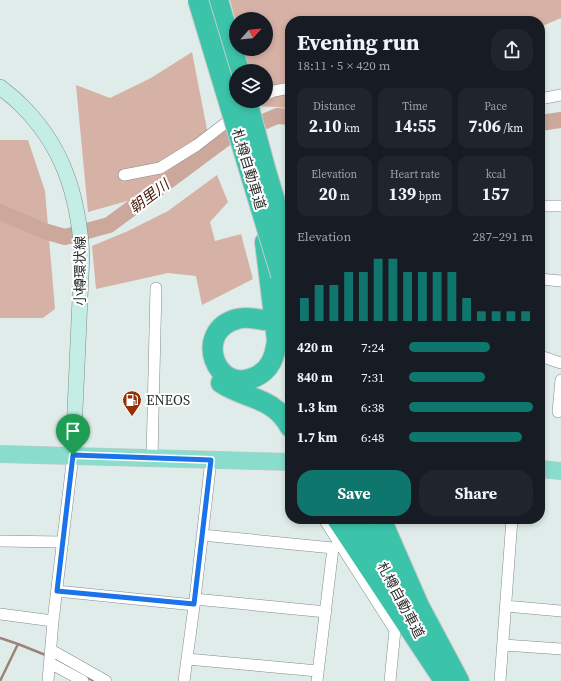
<!DOCTYPE html>
<meta charset="utf-8">
<style>
:root{--surface:#171b24;--page:#20242c;--text:#f1f3f6;--muted:#9ea1a6;--accent:#0f766e}
body{margin:0;font-family:"Source Serif 4","Noto Sans JP",serif;background:var(--page);color:var(--text);height:100vh;display:flex;flex-direction:column;font-size:15px;white-space:nowrap}
*{box-sizing:border-box;margin:0}
p{font-size:13px;color:var(--muted)}
.icon{flex:none;width:22px;height:22px;fill:none;stroke:currentColor;stroke-width:2;stroke-linecap:round;stroke-linejoin:round}
.map{position:relative;flex:1;overflow:hidden}
.side{position:absolute;left:285px;top:16px;width:260px;height:508px;display:flex;flex-direction:column;background:var(--surface);border-radius:16px;box-shadow:0 2px 6px #0003}
.side>*{flex:none}
.needle{width:26px;rotate:63deg}
.buttons{position:absolute;left:229px;top:12px;display:grid;gap:8px}
.buttons a{display:grid;place-items:center;width:44px;height:44px;border-radius:50%;background:var(--surface);box-shadow:0 2px 6px #0003;font-size:20px}
.pin{position:absolute;display:grid;place-items:center;width:34px;height:34px;color:#fff;margin:-41px -17px;border-radius:50% 50% 50% 0;rotate:-45deg;box-shadow:0 0 4px #0007}
.pin .icon{rotate:45deg}
.round{display:grid;place-items:center;flex:none;width:42px;height:42px;border-radius:16px;background:var(--page)}
.summary{display:flex;align-items:center;justify-content:space-between;height:68px;padding:0 12px}
h1{font-size:22px;font-weight:700;line-height:30px}
.stats{display:grid;grid-template-columns:repeat(3,1fr);gap:6px;height:68px;padding:4px 12px}
.stats div{display:grid;align-content:center;border-radius:10px;background:var(--page);text-align:center}
.stats b{font-size:17px;font-weight:700}
.stats small{font-size:11px;font-weight:400}
.stats p{font-size:11px}
.chart{height:112px;padding:8px 12px}
.chart p{display:flex;justify-content:space-between}
.chart svg{width:100%;height:72px;margin-top:4px;stroke:var(--accent);stroke-width:6}
.primary-button{display:flex;gap:8px;margin-top:auto;padding:8px 12px}
.primary-button a{flex:1;height:46px;border-radius:16px;background:var(--accent);color:#fff;font-size:16px;font-weight:700;line-height:46px;text-align:center}
.primary-button a+a{background:var(--page);color:var(--text)}
ul{padding:0 12px;list-style:none;font-size:13px}
li{display:grid;grid-template-columns:64px 48px 1fr;align-items:center;height:30px}
li i{height:10px;border-radius:5px;background:var(--accent)}
.map>svg:first-child{display:block}
.forest{fill:#d6b1a5}
.lines{fill:none;stroke-linecap:round;stroke-linejoin:round}
.stream{stroke:#9b837a;stroke-width:2.5}
.river{stroke:#cca89c;stroke-width:16}
.highway-tunnel{stroke:#bbc6c3;stroke-width:20;stroke-dasharray:20 10;stroke-linecap:butt}
.street-casing{stroke:#828c8a;stroke-width:12}
.secondary-casing{stroke:#828c8a;stroke-width:16}
.primary-casing{stroke:#c7c8c8;stroke-width:18}
.highway-casing{stroke:#c7c8c8;stroke-width:22}
.street{stroke:#fff;stroke-width:11}
.secondary{stroke:#c4ede6;stroke-width:15}
.primary{stroke:#8adccd;stroke-width:17}
.highway{stroke:#3cc4ab;stroke-width:20}
.highway-bridge-casing{stroke:#c7c8c8;stroke-width:22;stroke-linecap:butt}
.highway-bridge{stroke:#3cc4ab;stroke-width:20}
.route-casing{stroke:#fff;stroke-width:8}
.route{stroke:#1a73e8;stroke-width:5}
.labels{text-anchor:middle;dominant-baseline:central;stroke-width:4;stroke-linejoin:round;paint-order:stroke}
.street-label{font-size:14px;fill:#292d2c;stroke:#fff}
.poi-label{font-size:14px;fill:#292d2c;stroke:#fff;text-anchor:start}
.water-label{font-size:15px;font-style:italic;fill:#4b1c0c;stroke:#fff}
</style>
<div class="map">
<svg width="561" height="681" viewBox="0 0 561 681">
<rect width="100%" height="100%" fill="#e0ece9"/>
<path class="forest" d="M230 0H561V18L540 27V21H290V108L258 106 256 101H266V71H249L243 49H266V19H236V22Z
M192 52 209 140 138 198 88 212 76 85 110 98 151 78Z
M0 140H28L45 191 55 309 43 318H0Z
M217 175 228 202 210 222 215 241 241 234 253 279 202 305 196 276 168 273 96 289 92 246 128 231 168 211Z"/>
<g class="lines">
<path class="stream" d="M0 638 18 644
M53 658 94 681
M0 681 18 644 48 656"/>
<path class="river" d="M540 123 561 120
M0 212 44 231 65 237 109 225 226 138 277 116 290 117"/>
<path class="highway-tunnel" d="M264 320 290 326"/>
<defs>
<path id="street" d="M266 94 274 91 290 88
M540 99 561 95
M124 175 160 168 197 145 236 115
M540 206H561
M540 279 561 281
M540 356 561 363
M558 412 561 380
M152 458 156 288
M324 519 395 630 390 681
M202 535 333 548 341 545
M0 541 63 542
M57 591 194 605
M195 599 326 612
M506 606 561 611
M0 614 53 621
M503 645 561 649
M51 650 106 681
M187 659 318 671
M50 663 83 681
M48 681 53 621 73 455
M184 681 195 599 211 460
M317 681 333 548
M500 681 512 519"/>
<path id="secondary" d="M0 87C6 92 13 97 19 103 63 145 78 195 82 254L73 455"/>
<path id="primary" d="M0 454 290 462
M540 469 561 471"/>
<path id="highway" d="M218 0 239 71
M281 275 290 315
M264 320C255 319 246 316 237 319 192 331 216 396 255 377 271 370 275 356 277 340L265 242
M221 383C247 400 273 396 290 427
M337 519 441 676
M358 519 387 573
M381 519 419 606 459 681"/>
</defs>
<use href="#street" class="street-casing"/>
<use href="#secondary" class="secondary-casing"/>
<use href="#primary" class="primary-casing"/>
<use href="#highway" class="highway-casing"/>
<use href="#street" class="street"/>
<use href="#secondary" class="secondary"/>
<use href="#primary" class="primary"/>
<use href="#highway" class="highway"/>
<defs>
<path id="highway-bridge" d="M198 0 281 275
M247 101 266 171 290 251"/>
</defs>
<use href="#highway-bridge" class="highway-bridge-casing"/>
<use href="#highway-bridge" class="highway-bridge"/>
</g>
<g class="lines">
<defs>
<path id="route" d="M73 455 211 460 194 604 57 591Z"/>
</defs>
<use href="#route" class="route-casing"/>
<use href="#route" class="route"/>
</g>
<defs>
<symbol id="fuel-pin" viewBox="-11 -11 22 30"><path d="M0 17L-7.5 6A9.5 9.5 0 1 1 7.5 6Z" fill="#952f05" stroke="#fff"/><path d="M-5.5-6h7V0h2V4h1.3V-2.5L3-4.5l.8-.8L6-3V5H2.5V1h-1V6h-7ZM-4.2-4.7v3.2H.2V-4.7Z" fill="#fff"/></symbol>
</defs>
<g fill-rule="evenodd">
<use href="#fuel-pin" x="121" y="389" width="22" height="30"/>
</g>
<g class="labels">
<g class="street-label">
<text transform="translate(249 169) rotate(73)">札樽自動車道</text>
<text transform="translate(80 271) rotate(-90)">小樽環状線</text>
<text transform="translate(401 600) rotate(62)">札樽自動車道</text>
</g>
<g class="poi-label">
<text x="146" y="400">ENEOS</text>
</g>
<g class="water-label">
<text transform="translate(149 196) rotate(-37)">朝里川</text>
</g>
</g>
</svg>
<div class="buttons">
<a><svg class="needle" viewBox="-14 -14 28 28"><path d="M0-13l5 13h-10z" fill="#e53935"/><path d="M0 13l5-13h-10z" fill="#9ea1a6"/></svg></a>
<a><svg class="icon" aria-label="layers" viewBox="0 0 24 24"><path d="M12 4l9 5-9 5-9-5zM3 14l9 5 9-5"/></svg></a>
</div>
<div class="pin" style="left:73px;top:455px;background:#1e9e55"><svg class="icon" aria-label="arrive" viewBox="0 0 24 24"><path d="M6 21V4h12l-3 4 3 4H6"/></svg></div>
<section class="side">
<div class="summary"><div><h1>Evening run</h1><p>18:11 · 5 × 420 m</p></div><a class="round"><svg class="icon" aria-label="share" viewBox="0 0 24 24"><path d="M12 15V3M7 8l5-5 5 5M5 13v7h14v-7"/></svg></a></div>
<div class="stats">
<div><p>Distance</p><b>2.10<small> km</small></b></div>
<div><p>Time</p><b>14:55</b></div>
<div><p>Pace</p><b>7:06<small> /km</small></b></div>
</div>
<div class="stats">
<div><p>Elevation</p><b>20<small> m</small></b></div>
<div><p>Heart rate</p><b>139<small> bpm</small></b></div>
<div><p>kcal</p><b>157</b></div>
</div>
<div class="chart"><p><span>Elevation</span>287–291 m</p>
<svg viewBox="0 0 160 44" preserveAspectRatio="none"><path d="M5 44V30M15 44V22M25 44V22M35 44V14M45 44V14M55 44V6M65 44V6M75 44V14M85 44V14M95 44V14M105 44V14M115 44V30M125 44V38M135 44V38M145 44V38M155 44V38"/></svg>
</div>
<ul>
<li><b>420 m</b>7:24<i style="width:65%"></i></li>
<li><b>840 m</b>7:31<i style="width:61%"></i></li>
<li><b>1.3 km</b>6:38<i style="width:100%"></i></li>
<li><b>1.7 km</b>6:48<i style="width:91%"></i></li>
</ul>
<div class="primary-button"><a>Save</a><a>Share</a></div>
</section>
</div>
